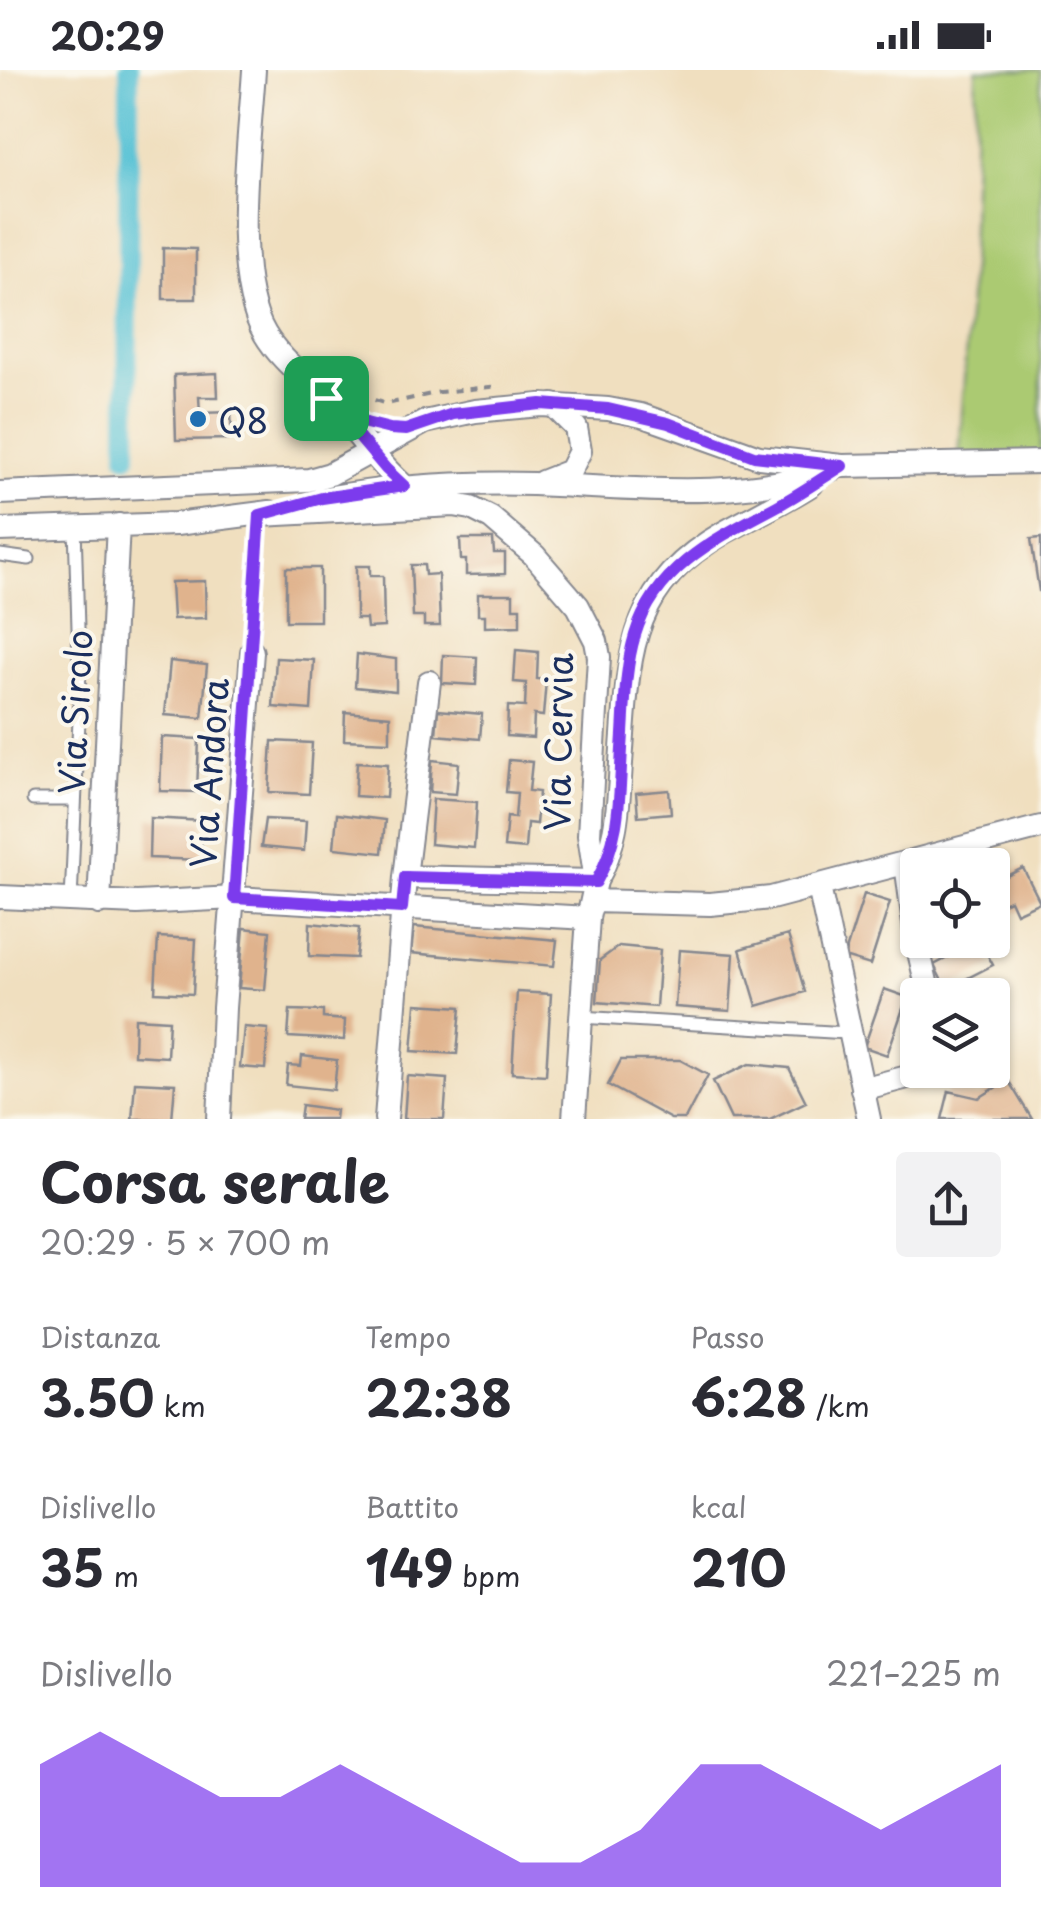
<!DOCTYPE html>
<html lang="it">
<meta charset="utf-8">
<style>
:root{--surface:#fff;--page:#f2f2f3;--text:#2b2b33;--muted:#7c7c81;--accent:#7c3aed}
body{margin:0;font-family:"Playpen Sans",sans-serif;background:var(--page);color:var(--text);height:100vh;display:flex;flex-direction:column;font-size:38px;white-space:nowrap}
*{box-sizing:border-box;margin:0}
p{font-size:32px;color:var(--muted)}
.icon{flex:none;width:55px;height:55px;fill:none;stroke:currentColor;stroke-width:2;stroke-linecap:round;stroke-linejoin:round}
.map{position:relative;height:1049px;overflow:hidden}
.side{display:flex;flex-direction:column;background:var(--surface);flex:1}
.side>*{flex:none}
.fabs{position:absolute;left:900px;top:778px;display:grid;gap:20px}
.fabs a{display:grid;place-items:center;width:110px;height:110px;border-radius:10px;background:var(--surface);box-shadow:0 2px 8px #0004;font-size:50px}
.pin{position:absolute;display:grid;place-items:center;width:85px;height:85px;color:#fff;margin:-42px;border-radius:20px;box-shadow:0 5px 15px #0006}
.round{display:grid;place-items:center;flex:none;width:105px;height:105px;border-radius:10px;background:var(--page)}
.headline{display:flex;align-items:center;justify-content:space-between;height:170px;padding:0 40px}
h1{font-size:55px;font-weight:700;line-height:75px}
.figures{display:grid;grid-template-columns:repeat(3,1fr);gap:15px;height:170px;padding:10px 40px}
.figures div{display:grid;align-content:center}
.figures b{font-size:50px;font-weight:700}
.figures small{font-size:28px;font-weight:400}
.figures p{font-size:28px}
.chart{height:280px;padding:20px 40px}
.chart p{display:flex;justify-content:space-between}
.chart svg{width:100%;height:180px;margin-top:10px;fill:var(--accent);opacity:.7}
.status{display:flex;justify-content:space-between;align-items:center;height:70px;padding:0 50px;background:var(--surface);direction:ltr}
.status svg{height:28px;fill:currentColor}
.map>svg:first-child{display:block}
.green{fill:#abca72;stroke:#637c68;stroke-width:2.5}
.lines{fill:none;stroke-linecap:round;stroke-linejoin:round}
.canal{stroke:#59c2d5;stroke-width:20}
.building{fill:#e0b38d}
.service-casing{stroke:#86878e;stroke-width:15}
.minor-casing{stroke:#86878e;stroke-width:26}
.path{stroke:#86878e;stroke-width:4;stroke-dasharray:8 8;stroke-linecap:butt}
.service{stroke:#fff;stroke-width:11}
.minor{stroke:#fff;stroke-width:22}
.route-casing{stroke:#fff;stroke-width:20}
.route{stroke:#7c3aed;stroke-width:12}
.poi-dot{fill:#1f6fb2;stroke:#fbf7ec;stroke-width:4}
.labels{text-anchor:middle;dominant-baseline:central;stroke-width:8;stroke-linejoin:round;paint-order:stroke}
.poi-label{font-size:35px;fill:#1b2f5e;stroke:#fbf7ec;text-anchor:start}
.street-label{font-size:35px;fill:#1b2f5e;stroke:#fbf7ec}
</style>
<div class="status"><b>20:29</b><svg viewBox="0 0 49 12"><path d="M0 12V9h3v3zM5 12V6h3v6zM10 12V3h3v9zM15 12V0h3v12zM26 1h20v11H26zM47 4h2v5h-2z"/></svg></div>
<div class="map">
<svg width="1041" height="1049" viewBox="0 0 1041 1049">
<rect width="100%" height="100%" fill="#fbf7ec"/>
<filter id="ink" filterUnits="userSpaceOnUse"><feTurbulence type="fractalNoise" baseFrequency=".01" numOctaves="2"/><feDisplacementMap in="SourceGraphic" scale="20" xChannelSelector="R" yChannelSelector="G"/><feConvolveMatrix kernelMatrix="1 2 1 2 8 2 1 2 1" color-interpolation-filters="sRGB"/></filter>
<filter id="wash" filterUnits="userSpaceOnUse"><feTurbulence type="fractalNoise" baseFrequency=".0048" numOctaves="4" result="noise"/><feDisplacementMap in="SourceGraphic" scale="40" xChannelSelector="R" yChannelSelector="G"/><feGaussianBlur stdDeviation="2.25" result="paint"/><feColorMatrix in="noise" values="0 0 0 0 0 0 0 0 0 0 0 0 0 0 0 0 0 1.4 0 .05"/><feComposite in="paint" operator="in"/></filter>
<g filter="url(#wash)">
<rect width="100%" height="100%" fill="#f0dfbf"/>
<path class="green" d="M976 0H1041V389L959 390 971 198Z"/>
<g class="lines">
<path class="canal" d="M127 386 129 0"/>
</g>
<g id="blocks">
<path class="building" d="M163 178 196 179V229H163Z
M217 303 218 327H199L200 343 231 342 232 369 176 370 174 305Z
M1041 468V521H1039L1031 469Z
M460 469H493L494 483H505V504L466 505V490H461Z
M411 495H424L425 505 438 504 440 556H424V547H413Z
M356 496H370V506H383L384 557 367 558 366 549H356Z
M286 498H320V551H286Z
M205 511 206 548 173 549 171 512Z
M478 524H513V538H520V556L485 557V545H478Z
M516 580 538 582 537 609 546 610 543 646 534 645 533 668 507 666 508 636 525 637 526 613 514 612Z
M357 584 396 589V621L355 617Z
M443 585 477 587 476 615 442 613Z
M276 588 314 590 311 640 273 637Z
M170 591 207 595 202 648 165 645Z
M438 640 482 644 480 669 436 665Z
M345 642 390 646V672L344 670Z
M162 667 199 669 197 722 160 721Z
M272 671 312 673 309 724 269 722Z
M432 690 459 693 456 724 430 722Z
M509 690 532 692 529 721 539 722 536 754 527 753 525 779 504 777 507 747 515 748 517 723 506 722Z
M357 692 388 694 386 728 355 726Z
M669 720 671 743 638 746 636 723Z
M433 729 477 732 474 778 430 774Z
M337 744 385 750 382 783 334 778Z
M150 748 203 751 201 790 149 788Z
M265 749 306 751 304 781 261 777Z
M1023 798 1040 832 1016 843 1010 830 992 838V813Z
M864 824 890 832 870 895 844 887Z
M310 853 359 858 356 888 309 886Z
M414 857 557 870 554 896 411 883Z
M244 858 270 861 265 920 239 918Z
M788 865 805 922 757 936 740 879Z
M158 867 196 869 193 924 155 922Z
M980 871 993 895 946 919 934 895Z
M619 876 660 880 656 937 597 932 600 890Z
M679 880 734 884 730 941 675 937Z
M884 919 907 927 887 985 864 977Z
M517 922 551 924 546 1005 512 1003Z
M416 934 461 937 457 984 412 981Z
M290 940 323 941V948L345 950 344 970 288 967Z
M135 948 169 950 167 987 134 985Z
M244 957 268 959 265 999 240 997Z
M302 986 337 990 334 1020 286 1015 288 995 301 996Z
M621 990H680L708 1005 685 1049H671L608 1015Z
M749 994 789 998 806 1032 770 1049H731L713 1011Z
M407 1006 447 1009 444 1049H404Z
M1008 1010 1032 1049H942L949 1021 979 1028Z
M135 1012 175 1014 172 1049H132Z
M302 1035 336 1040 335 1049H300Z"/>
</g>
</g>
<g filter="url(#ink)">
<use href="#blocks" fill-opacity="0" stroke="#86878e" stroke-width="2.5"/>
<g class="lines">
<defs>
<path id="service" d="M0 485 29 489
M252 582 260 445
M33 730H75
M71 831 80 627 75 456
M580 947 848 963"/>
<path id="minor" d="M254 0C250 69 230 206 265 264 281 291 307 309 328 331 354 358 375 391 404 416
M542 412 570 401 580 381 576 358 553 335
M0 423 309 410 330 404 425 352 475 341 541 335 608 339 641 345 759 387 842 396 1041 392
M321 429C392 416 461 412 533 414 635 418 736 432 835 398
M260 445 454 435 471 438 491 448 534 485 578 536 596 571 599 587 589 765 596 811 588 848 574 1049
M0 460 176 454 270 442
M906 793 916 869 929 925
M405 807 596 811
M596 811C618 773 618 736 621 693 629 591 624 519 725 462 754 446 784 432 812 414
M819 817 869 1049
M0 827 137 833 234 828 588 848
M592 831 710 834 771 828 1041 757
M99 833 118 455
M862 1019 934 1000
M219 1049 224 938 252 582
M386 1049 405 807 429 612"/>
</defs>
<use href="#service" class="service-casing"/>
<use href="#minor" class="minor-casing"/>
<path class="path" d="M334 305 368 328 387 334 440 322 500 316"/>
<use href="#service" class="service"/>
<use href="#minor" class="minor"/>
</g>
</g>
<g class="lines" filter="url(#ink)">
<defs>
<path id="route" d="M326 328 366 353 390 359 406 360 453 344 541 334 608 339 668 353 754 386 842 396C821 409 800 424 777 436 719 467 656 496 635 565 624 601 625 641 622 679 619 727 621 768 596 812L405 807 402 838 234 828 260 445 322 428 404 416 386 399Z"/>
</defs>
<use href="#route" class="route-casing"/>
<use href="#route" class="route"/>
</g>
<circle class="poi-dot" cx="198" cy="349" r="10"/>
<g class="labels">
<g class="poi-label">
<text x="218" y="349">Q8</text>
</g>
<g class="street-label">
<text transform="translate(74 642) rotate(-87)">Via Sirolo</text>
<text transform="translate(557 672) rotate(-89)">Via Cervia</text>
<text transform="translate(208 703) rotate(-86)">Via Andora</text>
</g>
</g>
</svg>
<div class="fabs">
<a><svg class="icon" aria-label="locate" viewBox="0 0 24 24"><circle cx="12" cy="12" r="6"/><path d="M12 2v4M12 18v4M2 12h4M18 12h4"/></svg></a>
<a><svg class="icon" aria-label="layers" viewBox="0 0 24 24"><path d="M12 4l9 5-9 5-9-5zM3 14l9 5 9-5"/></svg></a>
</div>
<div class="pin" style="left:326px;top:328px;background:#1e9e55"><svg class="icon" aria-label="arrive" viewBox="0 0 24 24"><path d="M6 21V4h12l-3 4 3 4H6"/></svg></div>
</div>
<section class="side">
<div class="headline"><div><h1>Corsa serale</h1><p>20:29 · 5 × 700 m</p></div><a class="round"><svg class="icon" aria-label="share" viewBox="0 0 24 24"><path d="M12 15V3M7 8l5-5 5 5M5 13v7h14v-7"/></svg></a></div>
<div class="figures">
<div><p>Distanza</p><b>3.50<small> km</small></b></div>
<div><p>Tempo</p><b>22:38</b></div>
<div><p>Passo</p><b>6:28<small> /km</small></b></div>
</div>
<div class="figures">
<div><p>Dislivello</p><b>35<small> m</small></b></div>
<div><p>Battito</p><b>149<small> bpm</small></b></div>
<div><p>kcal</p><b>210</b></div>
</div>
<div class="chart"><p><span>Dislivello</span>221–225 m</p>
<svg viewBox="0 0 160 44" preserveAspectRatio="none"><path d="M0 44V14L10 6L20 14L30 22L40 22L50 14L60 22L70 30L80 38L90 38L100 30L110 14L120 14L130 22L140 30L150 22L160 14V44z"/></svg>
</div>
</section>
